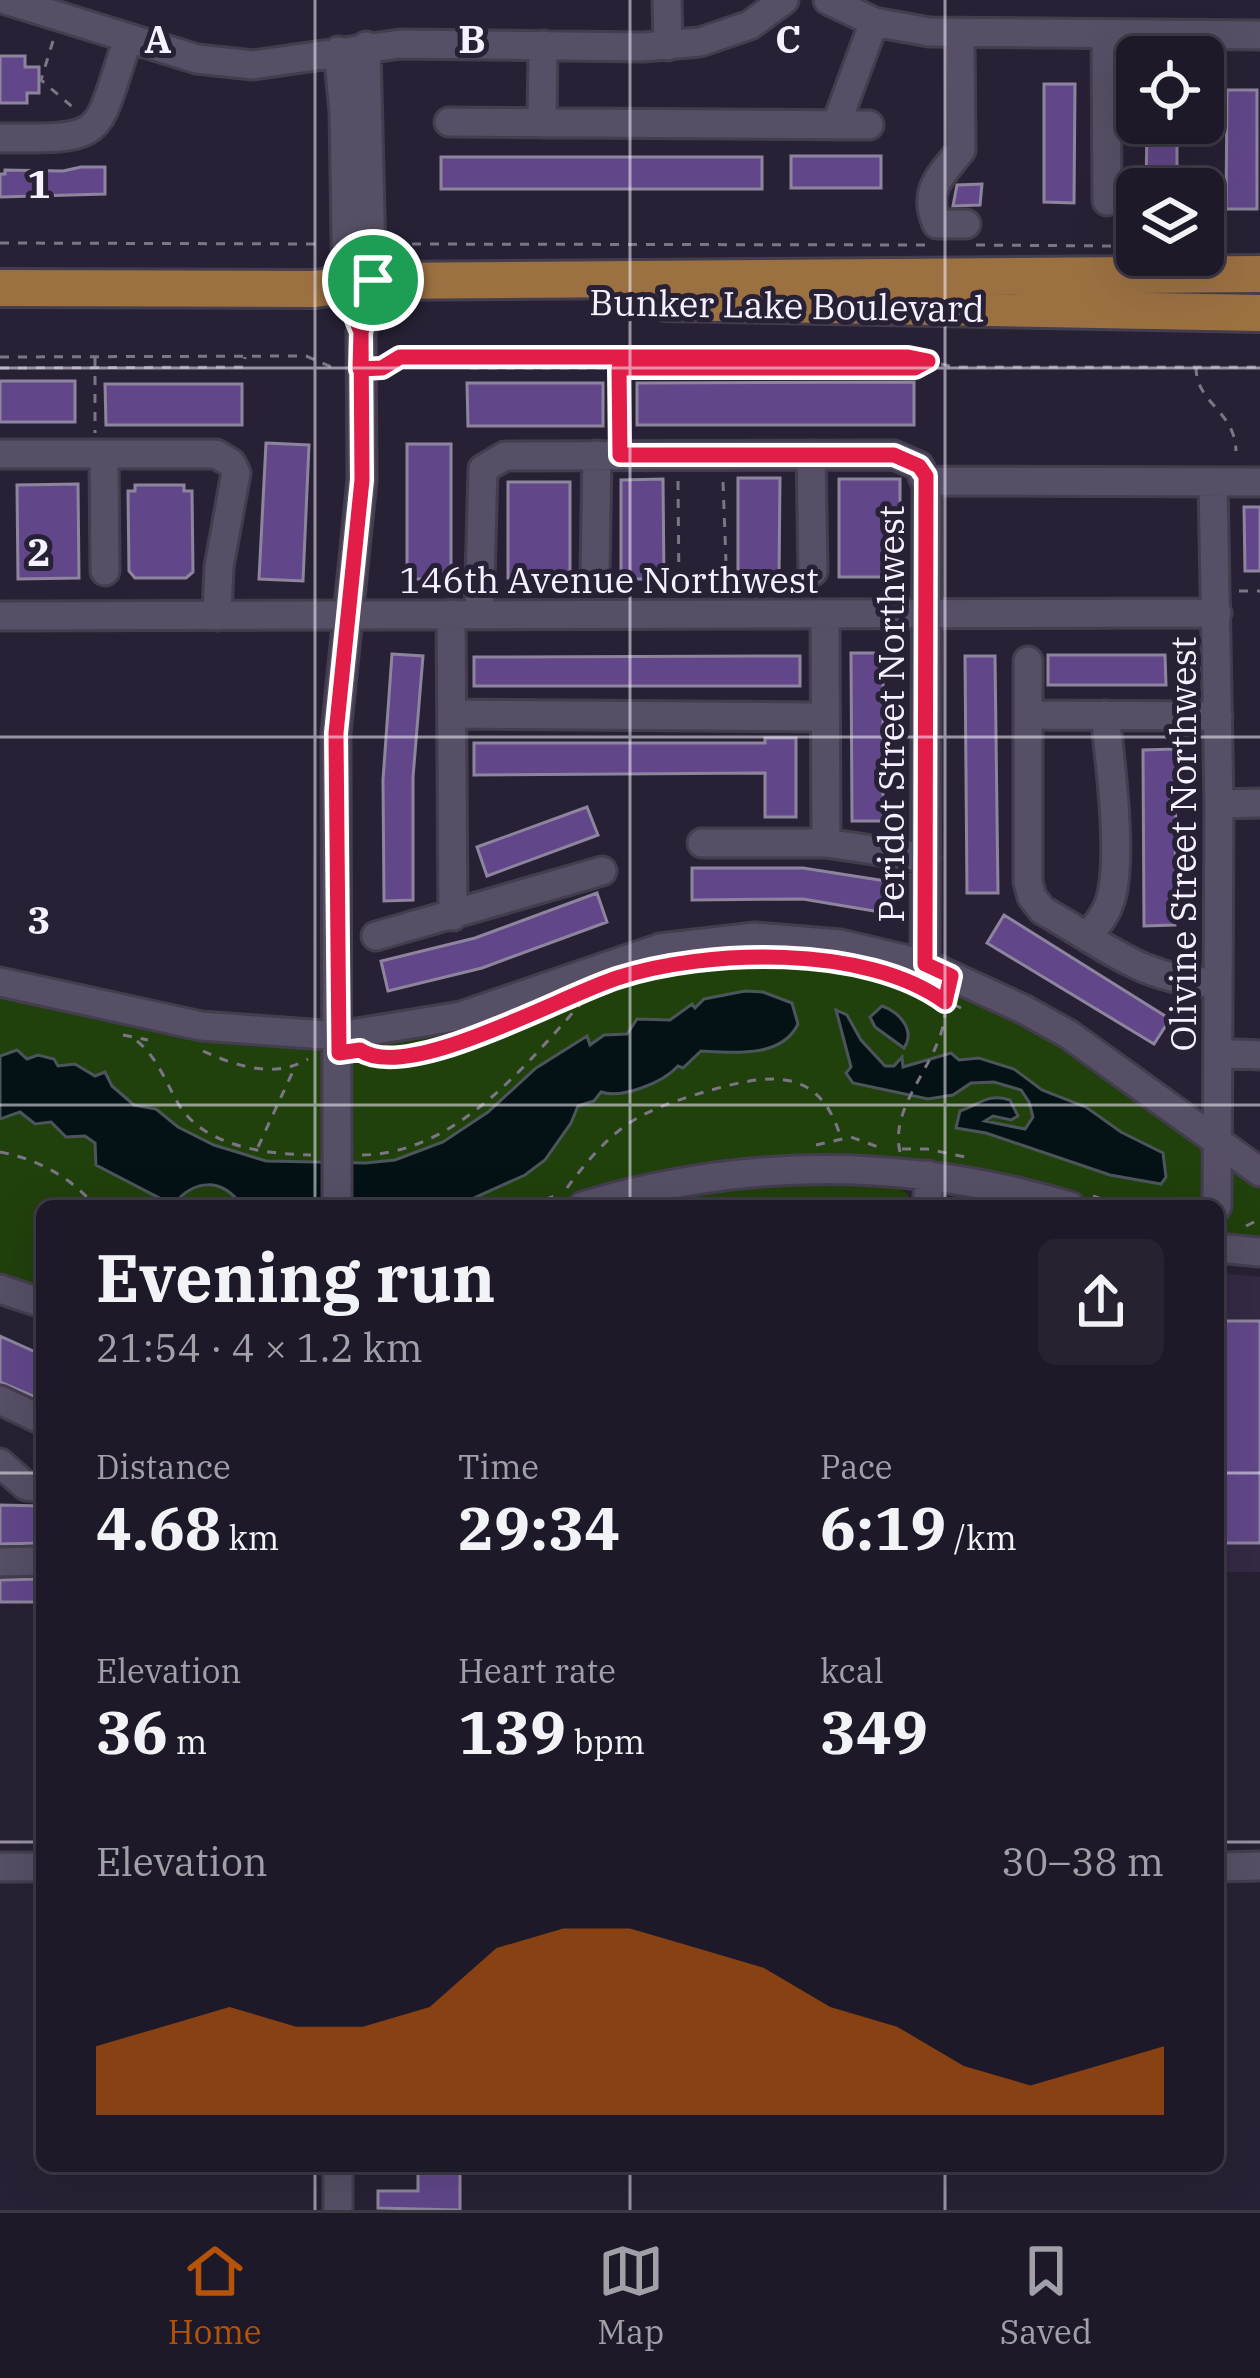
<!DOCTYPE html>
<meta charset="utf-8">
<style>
:root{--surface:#1e1928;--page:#262230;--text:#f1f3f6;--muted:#a1a0a8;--line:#3c3845;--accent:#b45309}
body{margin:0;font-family:"IBM Plex Serif",serif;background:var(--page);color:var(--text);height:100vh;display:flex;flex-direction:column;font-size:45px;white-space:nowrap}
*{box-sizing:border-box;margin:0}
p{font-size:39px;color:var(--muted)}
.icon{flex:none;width:66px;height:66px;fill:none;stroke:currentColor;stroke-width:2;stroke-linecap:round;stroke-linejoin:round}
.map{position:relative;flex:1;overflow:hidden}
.sheet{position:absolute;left:36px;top:1200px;width:1188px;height:972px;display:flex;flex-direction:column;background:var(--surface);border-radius:18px;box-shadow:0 12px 48px #0002,0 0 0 3px var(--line)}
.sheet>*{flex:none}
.buttons{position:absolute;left:1116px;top:36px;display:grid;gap:24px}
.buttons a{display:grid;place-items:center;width:108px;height:108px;border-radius:18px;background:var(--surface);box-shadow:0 12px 48px #0002,0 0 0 3px var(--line);font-size:60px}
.pin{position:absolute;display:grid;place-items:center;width:102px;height:102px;color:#fff;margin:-51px;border:6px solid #fff;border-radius:50%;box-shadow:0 3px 12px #0007}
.round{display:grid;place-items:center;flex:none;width:126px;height:126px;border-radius:18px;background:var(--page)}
.summary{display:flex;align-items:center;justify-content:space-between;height:204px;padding:0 60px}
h1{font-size:66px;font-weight:700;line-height:90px}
.figures{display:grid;grid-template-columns:repeat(3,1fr);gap:18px;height:204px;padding:12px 60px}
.figures div{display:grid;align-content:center}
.figures b{font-size:60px;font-weight:700}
.figures small{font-size:33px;font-weight:400}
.figures p{font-size:33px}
.chart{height:336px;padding:24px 60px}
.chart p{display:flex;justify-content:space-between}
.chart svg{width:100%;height:216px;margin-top:12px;fill:var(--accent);opacity:.7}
.tab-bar{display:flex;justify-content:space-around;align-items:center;height:168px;border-top:3px solid var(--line);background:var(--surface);font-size:33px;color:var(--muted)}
.tab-bar a{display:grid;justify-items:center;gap:6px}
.tab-bar .selected{color:var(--accent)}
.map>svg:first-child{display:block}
.built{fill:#332a43}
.green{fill:#20400c}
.water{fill:#041215;stroke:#4c555b;stroke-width:3}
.building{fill:#614789;stroke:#8d859d;stroke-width:3}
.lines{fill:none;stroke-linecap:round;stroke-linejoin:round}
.minor-casing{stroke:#433d4e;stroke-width:33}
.major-casing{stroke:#433d4e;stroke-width:42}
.path{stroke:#7b7586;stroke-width:3;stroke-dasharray:9 9;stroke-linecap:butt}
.minor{stroke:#574f65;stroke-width:27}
.major{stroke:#9c7142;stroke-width:36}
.minor-bridge-casing{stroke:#433d4e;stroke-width:33;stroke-linecap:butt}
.minor-bridge{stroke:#574f65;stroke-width:27}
.route-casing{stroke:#fff;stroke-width:24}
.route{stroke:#e11d48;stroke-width:15}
.grid{fill:none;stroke:#f5f1fe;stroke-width:3;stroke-opacity:0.55}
.labels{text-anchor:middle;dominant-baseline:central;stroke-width:10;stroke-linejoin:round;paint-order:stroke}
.street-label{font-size:36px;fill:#f5f1fe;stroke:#282135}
.grid-label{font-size:39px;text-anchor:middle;font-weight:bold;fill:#f5f1fe;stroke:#282135;stroke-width:10;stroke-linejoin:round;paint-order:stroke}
</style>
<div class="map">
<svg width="1260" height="2210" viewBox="0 0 1260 2210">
<rect width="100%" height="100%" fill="#282135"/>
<path class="built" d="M1218 1273 1260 1277V1572H1218Z"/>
<path class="green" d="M795 948 913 969 1070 1047 1260 1179V1241L1218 1236V1206H1095L965 1172 589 1196 557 1206H42V1295L0 1279V993L303 1045 682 953Z
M801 1184 895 1186 908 1194 911 1206H642L674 1197Z"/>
<path class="water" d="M745 991 763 992 792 1003 798 1024C782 1058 734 1053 701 1051L683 1068 678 1066C663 1083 621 1099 601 1092L594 1101 578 1106 571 1123 545 1160 525 1175 456 1206H242C222 1177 194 1179 173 1205L96 1165 95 1143 85 1136 66 1137 51 1122 35 1124 20 1112 0 1119V1056L17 1050 27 1059 38 1055 54 1059 58 1066 75 1064 95 1076 105 1072 112 1086 134 1105 156 1109 178 1127 214 1145 266 1161 365 1163 395 1160 443 1142 488 1112 536 1068 587 1036 590 1045 604 1035 627 1034 637 1019 670 1020 692 1004 695 1008 704 999Z
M882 1006C899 1012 916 1030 904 1048L875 1027 870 1017Z
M836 1010 847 1015 861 1040 885 1066H894L902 1057 903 1067 951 1053 959 1060 979 1058 1014 1069 1042 1090 1086 1107 1121 1132 1163 1153 1166 1177 1161 1184 1110 1175 986 1133 956 1128 960 1111C980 1104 988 1093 1010 1100L1018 1116 1011 1120 993 1116 985 1121 1025 1129 1033 1117 1029 1102 1021 1090 994 1082 971 1083 953 1095 928 1099 853 1083 846 1073 851 1067Z"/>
<path class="building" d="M0 56H25V67H39V93H27V103H0Z
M1044 84H1075L1074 203 1044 202Z
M1227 90H1257V209H1226Z
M1147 123H1177V189H1146Z
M791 156H881V188H791Z
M441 157H762V189H441Z
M81 167H105V194L0 197V174H5V170L63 171Z
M982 184 980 205 953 206 957 185Z
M0 381H75V422H0Z
M914 382V425H637V383Z
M467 383H603V426H468Z
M105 384H242V425H106Z
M266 443 309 445 303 581 259 579Z
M407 444H451V579H407Z
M738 478H780L779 579H738Z
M663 479 664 579H621V480Z
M839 479H900V577H839Z
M508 482H570V578H508Z
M78 484 79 578 18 579 17 485Z
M135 485H184V491H192L193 572 186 578H135L129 571 128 491H135Z
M1244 507H1260V571H1245Z
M851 653H883V821H852Z
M392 654 423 656 413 777V900L384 901 383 780Z
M1048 655H1165L1166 685H1048Z
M800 656V686H474V657Z
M965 656H995L998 893H967Z
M765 738H796V817H765V773L474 775V743H765Z
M1176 749 1175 925 1144 926 1143 750Z
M587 807 598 835 487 876 477 847Z
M692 868H803L886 881 880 912 803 899 692 900Z
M597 893 607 922 482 968 388 991 381 961 475 938Z
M1004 915 1170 1019 1154 1044 987 943Z
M1218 1321H1260V1543H1218Z
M0 1336 42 1355V1400L0 1382Z
M0 1505 42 1506V1543L0 1544Z
M42 1579V1602H0V1580Z
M418 2166H460V2210L378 2208V2191H418Z"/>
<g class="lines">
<defs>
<path id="minor" d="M6 0 197 59 253 65 400 44 643 47 700 42 750 25 784 0
M667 0 668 46
M828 0 874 22 929 32 1260 35
M960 33 961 150C941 176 922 190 937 224H966
M1106 34 1107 201
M338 51 344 111 347 298
M449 122 869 125
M542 123 543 45
M836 125 874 22
M0 138C110 139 94 138 128 39
M0 454H216L231 463 236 473 219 567 217 616
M104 454 105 571
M811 455 813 571
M926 481 1260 482
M1213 482 1219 804 1217 1206
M595 574 597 455
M451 614 453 916
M479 614 483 469 505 456 894 455 919 466 927 486 925 964
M0 616 1217 613
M825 616 826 843
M1028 661V882L1032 897 1042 910C1105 945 1143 982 1218 983
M452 714 824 717
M1028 715 1218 716
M1219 804 1260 803
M702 843H826L926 858
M376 936 602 871
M1088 936C1096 926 1105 916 1109 904 1124 865 1110 760 1105 715
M0 982 201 1026 339 1036 461 1016 660 948 755 937 840 944 925 964 1023 1009 1068 1034 1260 1172
M1218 1053 1260 1055
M337 1145 336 733 362 480 361 332 372 298 366 46
M928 1175V1206
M583 1206C745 1157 908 1158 1070 1206
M1218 1248 1260 1252
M0 1289 42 1303
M0 1400 42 1420
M0 1463 26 1486 42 1488
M0 1562 42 1561
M0 1867H42
M1218 1867 1260 1866
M338 2210V2166"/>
<path id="major" d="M0 288 315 289 372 281 1260 274
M666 302 1260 313"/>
</defs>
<use href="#minor" class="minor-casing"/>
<use href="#major" class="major-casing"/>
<path class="path" d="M53 41 41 80 76 110
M0 243 322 244
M394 244 925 245
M976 245 1111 246
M0 357 306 356 336 369
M95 358V433
M619 358 620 433
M461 359V368H915L926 362
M386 365 400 357H908L955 367H1260
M1196 367C1196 404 1235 410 1236 451
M0 368 244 367 245 357
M678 481 679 590
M723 482 727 589
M1239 591H1260
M938 997 961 1008
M123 1035 148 1040
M137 1041C158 1058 166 1083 179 1105 205 1147 266 1154 311 1155
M203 1051C236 1066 275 1079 308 1059
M369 1056 411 1058 464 1041
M816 1145 851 1137 881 1148
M258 1147 294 1069
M902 1149H927L970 1158
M0 1152C37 1159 71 1177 95 1206
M900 1152C888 1101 948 1057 945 1005
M362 1155C456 1154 527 1064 584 1000
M567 1188C582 1167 604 1141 625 1126 650 1108 681 1099 711 1090 769 1074 818 1066 840 1135
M1093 1196 1123 1206
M837 1205 840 1206
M528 1206 560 1194
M1186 1206 1192 1190
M1246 1226 1260 1219"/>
<use href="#minor" class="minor"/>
<use href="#major" class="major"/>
<defs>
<path id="minor-bridge" d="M337 1145V1206"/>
</defs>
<use href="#minor-bridge" class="minor-bridge-casing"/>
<use href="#minor-bridge" class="minor-bridge"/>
</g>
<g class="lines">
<defs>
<path id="route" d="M373 280 372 298 361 332 362 480 336 733 339 1053 360 1050C407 1083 561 996 617 978 706 949 866 944 945 1002L951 976 925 964 926 476 919 466 894 455H620L619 368H915L928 361 908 357H400L382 368 360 369 361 332 346 295 345 283 373 280"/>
</defs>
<use href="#route" class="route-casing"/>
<use href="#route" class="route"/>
</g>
<path class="grid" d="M315 0V1206M630 0V1206M945 0V1206M0 368H1260M0 737H1260M0 1105H1260M0 1473H42M1218 1473H1260M0 1842H42M1218 1842H1260M315 2166V2210M630 2166V2210M945 2166V2210"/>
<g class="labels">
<g class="street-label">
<text transform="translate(787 305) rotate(1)">Bunker Lake Boulevard</text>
<text x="609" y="579">146th Avenue Northwest</text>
<text transform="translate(890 714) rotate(-90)">Peridot Street Northwest</text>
<text transform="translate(1182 844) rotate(-90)">Olivine Street Northwest</text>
</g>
</g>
<g class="grid-label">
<text x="158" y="53">A</text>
<text x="472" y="53">B</text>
<text x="788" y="53">C</text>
<text x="39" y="198">1</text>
<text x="39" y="566">2</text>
<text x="39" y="934">3</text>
</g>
</svg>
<div class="buttons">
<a><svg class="icon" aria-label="locate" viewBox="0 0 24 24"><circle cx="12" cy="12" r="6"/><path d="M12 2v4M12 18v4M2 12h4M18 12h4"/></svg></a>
<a><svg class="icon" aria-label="layers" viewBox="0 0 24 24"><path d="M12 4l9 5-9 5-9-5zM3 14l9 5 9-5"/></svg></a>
</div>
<div class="pin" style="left:373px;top:280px;background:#1e9e55"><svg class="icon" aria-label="arrive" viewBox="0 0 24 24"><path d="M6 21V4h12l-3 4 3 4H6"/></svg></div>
<section class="sheet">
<div class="summary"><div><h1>Evening run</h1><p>21:54 · 4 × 1.2 km</p></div><a class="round"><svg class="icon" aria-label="share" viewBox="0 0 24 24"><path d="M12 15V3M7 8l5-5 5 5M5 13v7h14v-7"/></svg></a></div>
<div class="figures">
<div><p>Distance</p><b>4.68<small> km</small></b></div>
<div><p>Time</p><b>29:34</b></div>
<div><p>Pace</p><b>6:19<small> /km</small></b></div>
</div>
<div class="figures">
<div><p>Elevation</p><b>36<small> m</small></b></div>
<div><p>Heart rate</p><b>139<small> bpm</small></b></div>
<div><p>kcal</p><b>349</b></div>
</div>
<div class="chart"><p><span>Elevation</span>30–38 m</p>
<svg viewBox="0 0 160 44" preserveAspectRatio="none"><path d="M0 44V30L10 26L20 22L30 26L40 26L50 22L60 10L70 6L80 6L90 10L100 14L110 22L120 26L130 34L140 38L150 34L160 30V44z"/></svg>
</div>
</section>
</div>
<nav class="tab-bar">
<a class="selected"><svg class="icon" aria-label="home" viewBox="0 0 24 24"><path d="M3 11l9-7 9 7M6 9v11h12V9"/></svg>Home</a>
<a><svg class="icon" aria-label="map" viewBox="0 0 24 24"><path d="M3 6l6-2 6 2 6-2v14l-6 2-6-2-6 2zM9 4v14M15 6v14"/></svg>Map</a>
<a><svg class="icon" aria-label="saved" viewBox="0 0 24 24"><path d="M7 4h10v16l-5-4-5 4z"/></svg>Saved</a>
</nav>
